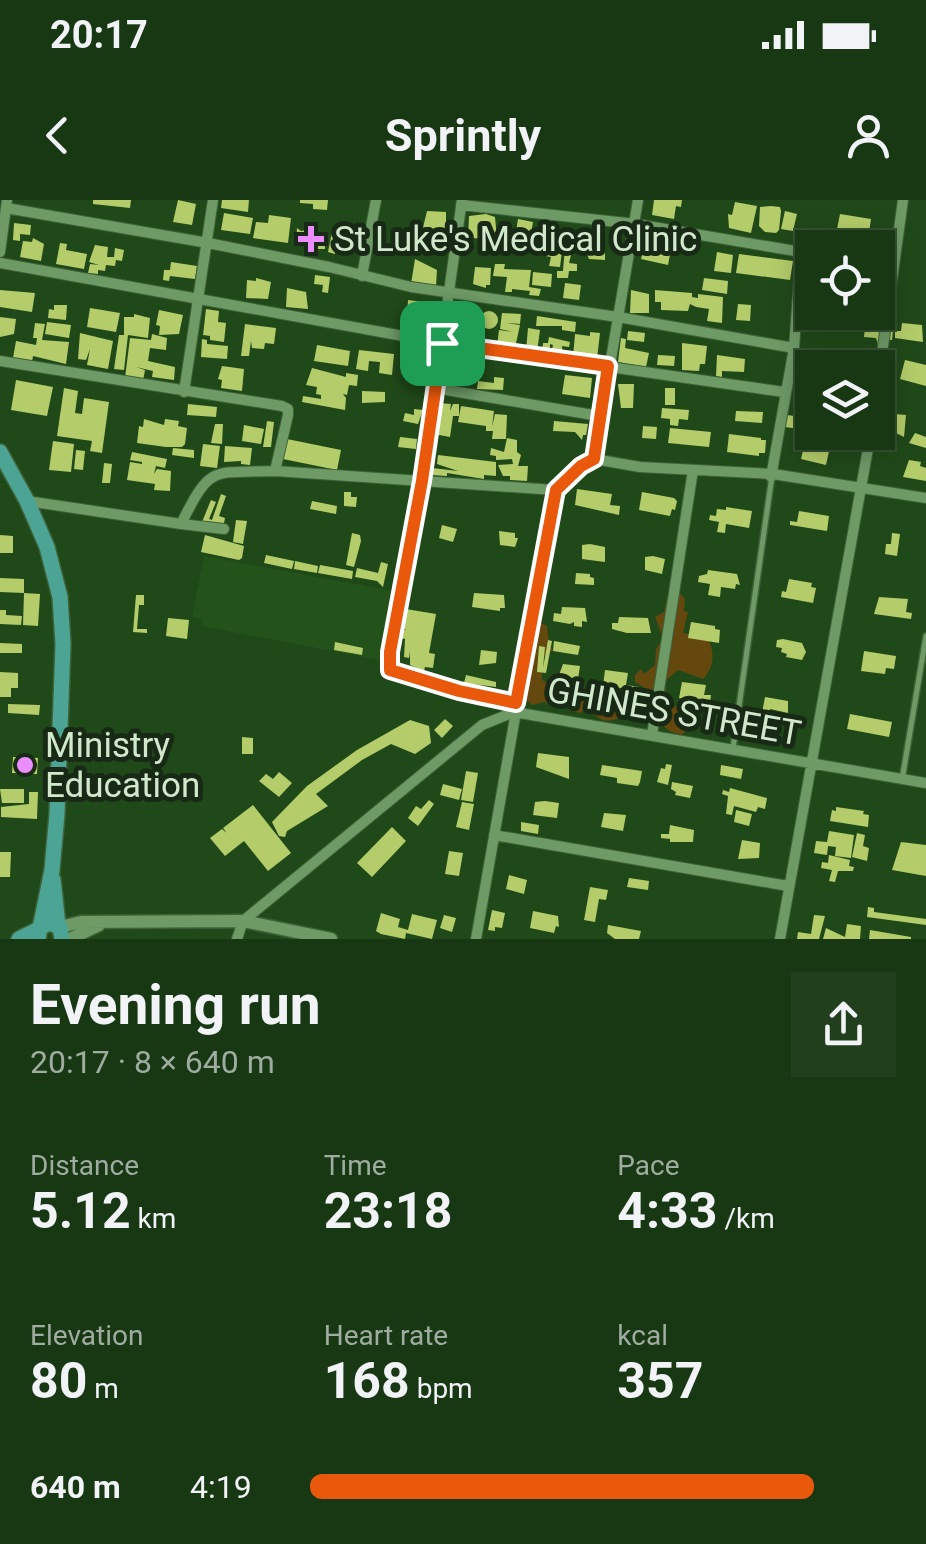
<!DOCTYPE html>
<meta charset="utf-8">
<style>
:root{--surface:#183713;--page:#213f1c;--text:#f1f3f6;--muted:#9faca0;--line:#365133;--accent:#ea580c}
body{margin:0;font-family:Roboto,sans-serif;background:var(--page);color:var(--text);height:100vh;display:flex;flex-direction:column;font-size:38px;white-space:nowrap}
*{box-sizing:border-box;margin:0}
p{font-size:32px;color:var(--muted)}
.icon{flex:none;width:55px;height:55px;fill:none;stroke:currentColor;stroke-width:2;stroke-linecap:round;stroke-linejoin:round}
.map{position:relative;height:739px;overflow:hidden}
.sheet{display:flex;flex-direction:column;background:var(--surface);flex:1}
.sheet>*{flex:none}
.fabs{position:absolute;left:795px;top:30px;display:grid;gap:20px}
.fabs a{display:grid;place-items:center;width:100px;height:100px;border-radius:0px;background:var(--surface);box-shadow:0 5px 25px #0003,0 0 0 2px var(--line);font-size:50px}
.pin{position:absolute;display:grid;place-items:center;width:85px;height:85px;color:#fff;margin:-42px;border-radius:20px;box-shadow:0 5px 15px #0006}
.round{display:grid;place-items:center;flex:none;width:105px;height:105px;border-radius:0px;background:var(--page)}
.summary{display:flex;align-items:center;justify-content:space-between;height:170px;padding:0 30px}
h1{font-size:55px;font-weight:700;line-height:75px}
.stats{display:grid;grid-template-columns:repeat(3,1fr);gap:15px;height:170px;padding:10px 30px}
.stats div{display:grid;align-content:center}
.stats b{font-size:50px;font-weight:700}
.stats small{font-size:28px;font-weight:400}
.stats p{font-size:28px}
ul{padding:0 30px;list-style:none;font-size:32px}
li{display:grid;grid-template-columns:160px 120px 1fr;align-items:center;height:75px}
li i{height:25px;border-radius:12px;background:var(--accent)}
.status{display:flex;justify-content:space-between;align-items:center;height:70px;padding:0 50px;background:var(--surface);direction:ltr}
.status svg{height:28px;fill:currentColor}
header{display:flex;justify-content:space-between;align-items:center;height:130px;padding:0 30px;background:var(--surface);font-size:45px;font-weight:700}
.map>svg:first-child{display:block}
.built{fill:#23521b}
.green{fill:#64480d}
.building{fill:#b4cd6a}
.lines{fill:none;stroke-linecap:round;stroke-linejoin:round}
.service-casing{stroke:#3d6239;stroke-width:8}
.minor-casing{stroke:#3d6239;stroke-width:12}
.tertiary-casing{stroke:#3d6239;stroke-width:15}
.primary-casing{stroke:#3d6239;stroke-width:18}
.service{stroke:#6e9a66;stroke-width:5}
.minor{stroke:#6e9a66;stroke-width:10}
.tertiary{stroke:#6e9a66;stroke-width:12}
.primary{stroke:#4ca494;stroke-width:15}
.route-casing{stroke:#fff;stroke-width:20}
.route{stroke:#ea580c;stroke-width:12}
.poi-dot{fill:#ea8dfd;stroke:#182a15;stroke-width:4}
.labels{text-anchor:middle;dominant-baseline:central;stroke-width:10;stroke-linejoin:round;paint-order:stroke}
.poi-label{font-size:35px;fill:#d1e8cd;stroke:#182a15;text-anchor:start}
.street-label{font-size:35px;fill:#d1e8cd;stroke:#182a15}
</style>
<div class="status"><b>20:17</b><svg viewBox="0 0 49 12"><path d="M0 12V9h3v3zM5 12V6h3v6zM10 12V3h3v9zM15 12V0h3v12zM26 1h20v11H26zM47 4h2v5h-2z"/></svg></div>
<header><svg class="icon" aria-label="back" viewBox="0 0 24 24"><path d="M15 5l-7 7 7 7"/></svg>Sprintly<svg class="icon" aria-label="person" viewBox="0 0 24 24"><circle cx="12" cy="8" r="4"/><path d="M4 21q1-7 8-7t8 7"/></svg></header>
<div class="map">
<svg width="926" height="739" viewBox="0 0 926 739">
<rect width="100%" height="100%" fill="#204919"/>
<path class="built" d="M204 356 393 391 380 460 201 426 202 419 192 417Z"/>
<path class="green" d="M678 391 685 399 684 411 688 412 683 433 707 437C715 451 715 467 703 479L678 470 664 482 670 506 683 507 689 512 691 525 682 535C671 532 666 531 661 521L665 519V514L644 501 649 493 647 489 635 482V475L641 469 644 474 655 465 656 449 663 438 655 417 664 412 667 397 670 398Z
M538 421 547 426 549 445 553 450 541 458 542 480 564 492 581 488 610 490 622 505 617 519C602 524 597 517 587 508L580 513 568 510 566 504H561L559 508 544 502 532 505 521 495 533 463 528 455 535 441 531 433Z"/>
<path class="building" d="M93 0H131L130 8 93 4Z
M178 0 196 4 192 25 173 22Z
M222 0H249L248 12 221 8Z
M300 0H328L327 10 313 9V4L300 3Z
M654 0H682L681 7 676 6 674 19 652 15Z
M735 2 757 6 751 33 729 28 728 14 732 15Z
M771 6 780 7 781 11 779 30 776 33 765 32 759 26 760 7Z
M427 11 446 12V34L443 40 421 36Z
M785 11 797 14 793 31 781 29Z
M224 13 253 18 250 34 221 30Z
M486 14 495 17 497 39 468 38 469 16Z
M840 14 871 19 868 40 836 34Z
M269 15 291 18 288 43 253 38 256 22 268 23Z
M518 19 533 22 531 34 539 35 541 40 563 43 560 67 549 66 551 57 540 55 541 48 514 44Z
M14 23 31 25 30 35 20 34V41L13 40Z
M297 28 301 31 311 29 314 35 325 33V49H309V43H296Z
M332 32 361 38 360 46 337 42 335 54 328 52Z
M33 38 44 44 41 61 20 57 23 41 32 42Z
M60 43 67 44 66 50 87 54 84 69 56 64Z
M585 43 605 45V60L589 59 585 49 593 48 585 47Z
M645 43 671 49 668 65 641 59Z
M95 45 108 47 107 57H114L115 48 124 50 122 61 116 60 115 66 106 65 105 71 98 70V74L88 73 90 64 99 65 89 62Z
M565 47H573L569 63 577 64V71H569L568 78H557V71H563Z
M717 52 733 55 731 73 714 71Z
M739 54 793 61 790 80 736 73Z
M415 59 437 70 436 86 411 84Z
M171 62 197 66 195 79 170 76 169 81 163 80 164 70H170Z
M495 64H505L504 69 531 70 529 87 541 89 539 96 529 95 530 91 512 89V92H505L507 77 493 76Z
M475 67 491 68 490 85H486V88L473 84Z
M533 72 552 74 551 87 532 85Z
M315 75 330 77 328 93 322 92 323 85 314 84Z
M256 78 271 82 268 99 246 98 247 80 256 81Z
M704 78 728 81 727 94 702 90Z
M565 83 581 85 579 100 563 98Z
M287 88 306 92 308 109 286 107Z
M0 90 35 93 32 112 0 107Z
M631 90 649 94V113H630Z
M655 90 692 93V97L698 98V94L723 97 722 123 707 121 709 109 696 107 690 104 691 100 688 111 661 110V102H655Z
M408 100 431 103 429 121 407 117Z
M738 104 751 105 750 121 736 120Z
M54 105H67L66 120 48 118 49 109 54 110Z
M455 107 478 110 477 126 453 123Z
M90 108 120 113 116 132 87 127Z
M206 109 219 111 218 122 226 123 224 142 210 140V136L203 135Z
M159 110 183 115 179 134 159 135 160 126 156 125Z
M480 120a9 9 0 1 1 18 0a9 9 0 1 1-18 0Z
M502 113 521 114 520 124 507 123 520 125 515 148 497 146 499 130 513 132 500 129Z
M134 114 150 118 148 138 128 135 124 170 114 169 119 135H124V117H134Z
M537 116 576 122 575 132 562 130V126H536Z
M0 117 16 119 14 134 0 137Z
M47 122 71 125 69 138 45 134Z
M35 123 45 124 42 140 69 142 66 164 33 156 32 162 13 158 16 141 36 145 37 138H33Z
M902 123 922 125 923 142 895 138V131H901Z
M245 124 276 128 274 144 265 143 264 149 252 148 251 141 249 156H241Z
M865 127 893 131 892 140 881 139 878 145 876 138 864 137Z
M528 128 540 130 537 152 526 151Z
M452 129 476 136 475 142 452 138Z
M628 131 645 133 644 142 627 140Z
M590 132 600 133 597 159 573 157 575 134 590 136Z
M80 133 113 141 108 169 87 165 90 149 86 160 78 159Z
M152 134 167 138 166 150 150 148 148 161 175 167 174 180 152 177 153 171 136 167 145 170 143 181 125 178 130 138 151 140Z
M549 137 570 142 569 147 562 146 563 157 551 155 553 145 550 144V153H542L543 143H548Z
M621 138 626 139 625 148 649 153 646 167 618 162Z
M202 139 207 140V144L228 146 227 159 201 157Z
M682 143 707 146 705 164H700L699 171 682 170Z
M317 145 350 151 348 166 314 161Z
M359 150 394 154 392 175 379 173 380 162 369 161 368 171 356 169Z
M797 154 816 157 812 168V188L791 185 793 170 805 171 806 166 795 164Z
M658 155 675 156 674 166 657 165Z
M717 155 745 159 744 172 722 171V177L716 176Z
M471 156H478L473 183 448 180 450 163 470 166Z
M406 159 426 161 423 177 404 174Z
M905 160 926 165V186L900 179Z
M222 166 244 169 242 191 221 188 222 180 218 179Z
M312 168 346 177V173L358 175 357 186 349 185 347 195 343 194 346 198 345 210 302 202 303 196 321 199V195L316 194 317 187 306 185Z
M565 175 592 178 590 198 562 194Z
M494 177 504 178 503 190 477 189 478 181 494 183Z
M16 180 53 187 47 216 11 210Z
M618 184H634L633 208H621Z
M64 188 78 191 75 213 82 214 84 198 109 202 102 253 90 251 92 241 57 236Z
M665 188H675V205H665Z
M362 191 385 192V202L362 203Z
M439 203 451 204 450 211 453 204H459V216H453L450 237 434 234Z
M188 204 217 207 216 217 187 215Z
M461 206 494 211 492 227 495 214 507 215 506 239H492L493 231H486V226L458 222Z
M662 208 689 210 688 220 679 219 678 226 670 225V219L661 218Z
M414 209 423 210 418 224 403 221 405 213 414 215Z
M736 211 763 212 762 223 735 221Z
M895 214 906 215 904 237 894 232Z
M787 215 809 218 807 230 785 227Z
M144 219 164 225 165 219 179 221 178 226 187 228 185 244 182 247H166L137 243 139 226 143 227Z
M267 221 274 222 271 247H263Z
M554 221 588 224 586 235H583L582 240 575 232 553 231Z
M215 224H223L222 244 211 243Z
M244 225 264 229 261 244 242 241Z
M643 226 657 227 656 239 642 238Z
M670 228 711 232 709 247 668 243Z
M915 233 926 237V248L909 243Z
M729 234 761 238V240H766L765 253H759V256L727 252Z
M795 234 813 235 812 246 794 245Z
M400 237 417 239 416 249 398 247Z
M507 238 517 240V252L521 255 518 266H528L527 281 510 280V276H503L498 265 513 264 512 259 496 260V256L490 255 491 248 504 252Z
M287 239 341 250 337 270 283 259Z
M53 241 74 244 71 272 49 270Z
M203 244 220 246 217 268 200 266Z
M225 246 252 248 250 265 241 264V261L224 262Z
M804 246 829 251 826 265 801 259Z
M173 248 194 250V258L172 255Z
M76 250 85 251 83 270 74 269Z
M132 252 167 259 165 268 156 266 154 274 157 269 171 271 170 291 154 290 155 284 127 280 130 262 142 264V262L130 260Z
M438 255 496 262V276L484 275V279L447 273V276L431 275 432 268 458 271 437 264Z
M909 260 921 262 920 266 926 268V281L903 277Z
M104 263 112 264 110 283H102Z
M577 289 612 294 610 305 620 306 619 315 575 305Z
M344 292H351V297H357L356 307 344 306Z
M642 292 674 298 677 301 675 310 672 309 670 316 639 310Z
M221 294 226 296 219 316 225 318 223 328 202 322 211 300 216 302 209 319 212 320Z
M312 301 337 306 336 314 310 309Z
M726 307 752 311 749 328 726 324 725 333 717 332 719 322 709 320 710 315 716 316 717 309 726 310Z
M799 311 829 316 827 331 790 325V321L797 322Z
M236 320 247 321 243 344 233 342Z
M442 325 457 329 453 342 439 338Z
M499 331 515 333V338H518L515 347 500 345Z
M352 333 360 335 361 341 354 367 346 365Z
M892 333 900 334 897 356 885 354 886 344H891Z
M0 335 13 336V353H0Z
M205 335 244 346 242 358 239 360 201 352Z
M590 344 605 347V362L582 359V345Z
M266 355 294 361 292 369 264 363Z
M653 356 665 359 662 374 645 370V357Z
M295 361 318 366 317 373 294 369Z
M381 362 388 364 383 387 377 381 355 377 357 368 378 373Z
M320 365 353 371 352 379 318 373Z
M708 370 737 374 740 385 736 384 735 389 721 387 720 397 708 395 710 384 698 382 699 376 707 374Z
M576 373 590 374V377L594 378V385L575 384Z
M0 378 24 379V393L0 392Z
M789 379 812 383 811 387 816 388 813 403 781 397 782 391 786 392Z
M24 393 40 394 38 426 23 425Z
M474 393 504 395 505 408H500V411L472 407Z
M136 395H144V405H139L137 429H147V433L133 432Z
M879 397 908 399 906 412 912 413 911 419 874 414Z
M562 407 585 408 587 422 582 421V427L574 426V422L570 424 553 421 554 413 561 414Z
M406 409 436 414 429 453 435 454 433 468 425 467 424 471 410 465V452L409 458 404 457 405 439 401 438 402 430H406L403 428Z
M0 410H6V415L22 416 21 425 0 424Z
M619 417 648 418 651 433H627L612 429V423H618Z
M168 418 189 420 187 439 166 436Z
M691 422 715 426V429L720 430 719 443 688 438Z
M783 439 802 443 806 452 802 460 786 457 787 454 781 452 782 448 776 447 777 440Z
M548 440 552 441 546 473 537 472 539 446 545 447 543 468Z
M554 441 580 446 578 455 553 451Z
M335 442 363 448 362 455 334 450Z
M0 443 22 444V453H0Z
M481 450 497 452 496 463 479 465Z
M864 451 896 456 894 469 886 468 885 474 861 471Z
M563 464 580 466 578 479 559 475Z
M605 470 628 473 626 485 639 487V490L603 486Z
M0 472 18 473V488H11V497H0Z
M466 475 496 482V487L464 483Z
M682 482 706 485 704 495H711L710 503 679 498Z
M765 497 788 501V513L770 509 769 515 762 513Z
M8 504 40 505 39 515 8 513Z
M850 514 892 522 889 537 847 529Z
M445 519 453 526 442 538 434 530Z
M410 520 429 526 431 543 415 554 391 544 362 560 316 594 328 606 287 631 285 637 279 636 272 622 307 586 357 550Z
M242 537 253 538V554H242Z
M538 553 569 557V579L536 567Z
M13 557 38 558 37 574 12 573Z
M666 564 672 565 668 585 657 582 661 568 665 569Z
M602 565 642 571 640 582 638 586 617 583V578L600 575Z
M721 565 743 569 741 579 720 575Z
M466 571 478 573 473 602 461 600Z
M279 572 292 583 279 597 259 581 266 574 273 579Z
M672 582 693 586 690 598 675 595 676 592 671 589Z
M443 584 462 589 459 600 440 595Z
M730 588 767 598 765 609 758 607 756 612 734 606 732 615 726 614 728 596 722 594 723 590 729 592Z
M0 589H24V603H2Z
M29 592H38L37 619 1 617V607L29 604Z
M429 600 434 604 418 626 408 618 416 606 421 609Z
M545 601 559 603 557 618 533 615 535 602Z
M462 602 474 604 469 630 456 627Z
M253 605 291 653 268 671 244 641 225 656 210 638 222 629 227 633 223 628Z
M836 607 864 611 863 614 869 615 868 627 830 621 832 610 836 611Z
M736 610 752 614 749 626 734 622Z
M604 613 626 615 623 631 601 627Z
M521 622 539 625 538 634 521 631Z
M670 625 694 630 693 642H670V639L661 638V634H669Z
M392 627 406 641 372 677 357 663Z
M829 631 854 635 851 658 835 656 836 647 828 646 827 655 814 653 816 641 827 642Z
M857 633 865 635 863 646 869 648 867 661 852 657Z
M742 640 760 643 759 658 738 659Z
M901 642 926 645V676L892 670Z
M449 651 463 653 459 676 445 674Z
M0 652H11L10 677H0Z
M829 655 850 660 849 666 854 667 853 671H838L835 682 829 681 832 670 821 668 822 662 828 663Z
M509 675 527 680 524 694 506 689Z
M629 678 649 681 648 690 627 687Z
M590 687 608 690 606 700 599 699 595 722 584 720Z
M868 707 874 708V712L926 719V725L867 717Z
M492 710 505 713 502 728 495 727V731L488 730Z
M533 711 558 716 559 727 556 726 554 733 530 728Z
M381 713 400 719 398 727 408 730 412 714 437 720 432 739 406 733 405 739 381 734 376 731Z
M444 715 456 718 452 732 440 728Z
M814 715 825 716 819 739H797L798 732 811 734Z
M847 724 861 726 860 739H823L826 728 845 737Z
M608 725 641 731 639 739H615L607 733Z
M870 730 911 737V739H869Z"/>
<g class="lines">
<defs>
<path id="service" d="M733 548 772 276
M902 580 926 436"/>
<path id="minor" d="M462 0 422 281 390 452V471L459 491 516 503
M461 5 636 24 801 52 794 148 771 277 773 274
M6 8 208 43 329 67 411 87 618 117 794 148
M0 52 7 0
M0 63 442 143 784 192
M362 76 376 0
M0 161 282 206 288 209V215L275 271
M878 183 903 0
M435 188 599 216
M184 192 213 0
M594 259 638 0
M555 290 581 266 594 259 640 267 773 274 926 298
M27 301 181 324C211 264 211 273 275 271L555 290
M181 324 224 329
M652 535 693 270
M494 635 788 686
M237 739 243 721 482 525 514 512 926 583
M476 739 555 290
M780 739 871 232"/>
<path id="tertiary" d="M60 727 81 722 243 721 331 739
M70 739 99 725"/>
<path id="primary" d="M0 252 27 301 47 347 60 397 63 444 57 614 52 670 40 728
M53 679 58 725
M19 739 39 729
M38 739 40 728 49 723 60 727 62 739"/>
</defs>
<use href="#service" class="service-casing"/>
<use href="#minor" class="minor-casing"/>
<use href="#tertiary" class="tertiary-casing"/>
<use href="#primary" class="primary-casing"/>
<use href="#service" class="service"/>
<use href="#minor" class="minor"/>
<use href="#tertiary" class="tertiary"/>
<use href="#primary" class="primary"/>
</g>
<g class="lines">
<defs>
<path id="route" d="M442 143 608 166 594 259 581 266 556 290 516 503 459 491 390 470V452L422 281Z"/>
</defs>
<use href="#route" class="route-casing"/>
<use href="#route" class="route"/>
</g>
<g class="poi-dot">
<path d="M306 24h10v10h10v10h-10v10h-10v-10h-10v-10h10z"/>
<circle cx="25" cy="565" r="10"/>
</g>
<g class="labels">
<g class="poi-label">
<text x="334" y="39">St Luke's Medical Clinic</text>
<text x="45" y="545">Ministry<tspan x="45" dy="40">Education</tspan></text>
</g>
<g class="street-label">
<text transform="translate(674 512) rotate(10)">GHINES STREET</text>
</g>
</g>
</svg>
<div class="fabs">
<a><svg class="icon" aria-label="locate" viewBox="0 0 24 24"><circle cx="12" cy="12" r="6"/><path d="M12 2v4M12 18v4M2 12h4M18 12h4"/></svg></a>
<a><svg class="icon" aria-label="layers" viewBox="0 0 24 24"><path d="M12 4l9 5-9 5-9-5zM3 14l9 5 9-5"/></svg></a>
</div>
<div class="pin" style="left:442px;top:143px;background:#1e9e55"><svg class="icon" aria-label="arrive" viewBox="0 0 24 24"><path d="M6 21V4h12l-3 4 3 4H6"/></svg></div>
</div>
<section class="sheet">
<div class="summary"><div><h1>Evening run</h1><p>20:17 · 8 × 640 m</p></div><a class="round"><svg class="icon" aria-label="share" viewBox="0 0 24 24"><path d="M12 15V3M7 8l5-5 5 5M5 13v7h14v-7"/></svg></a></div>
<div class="stats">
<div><p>Distance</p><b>5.12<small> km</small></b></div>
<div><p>Time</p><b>23:18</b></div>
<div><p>Pace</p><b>4:33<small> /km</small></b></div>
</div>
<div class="stats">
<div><p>Elevation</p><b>80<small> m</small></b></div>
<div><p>Heart rate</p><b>168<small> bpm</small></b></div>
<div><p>kcal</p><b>357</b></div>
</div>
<ul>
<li><b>640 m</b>4:19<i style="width:86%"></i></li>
</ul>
</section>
